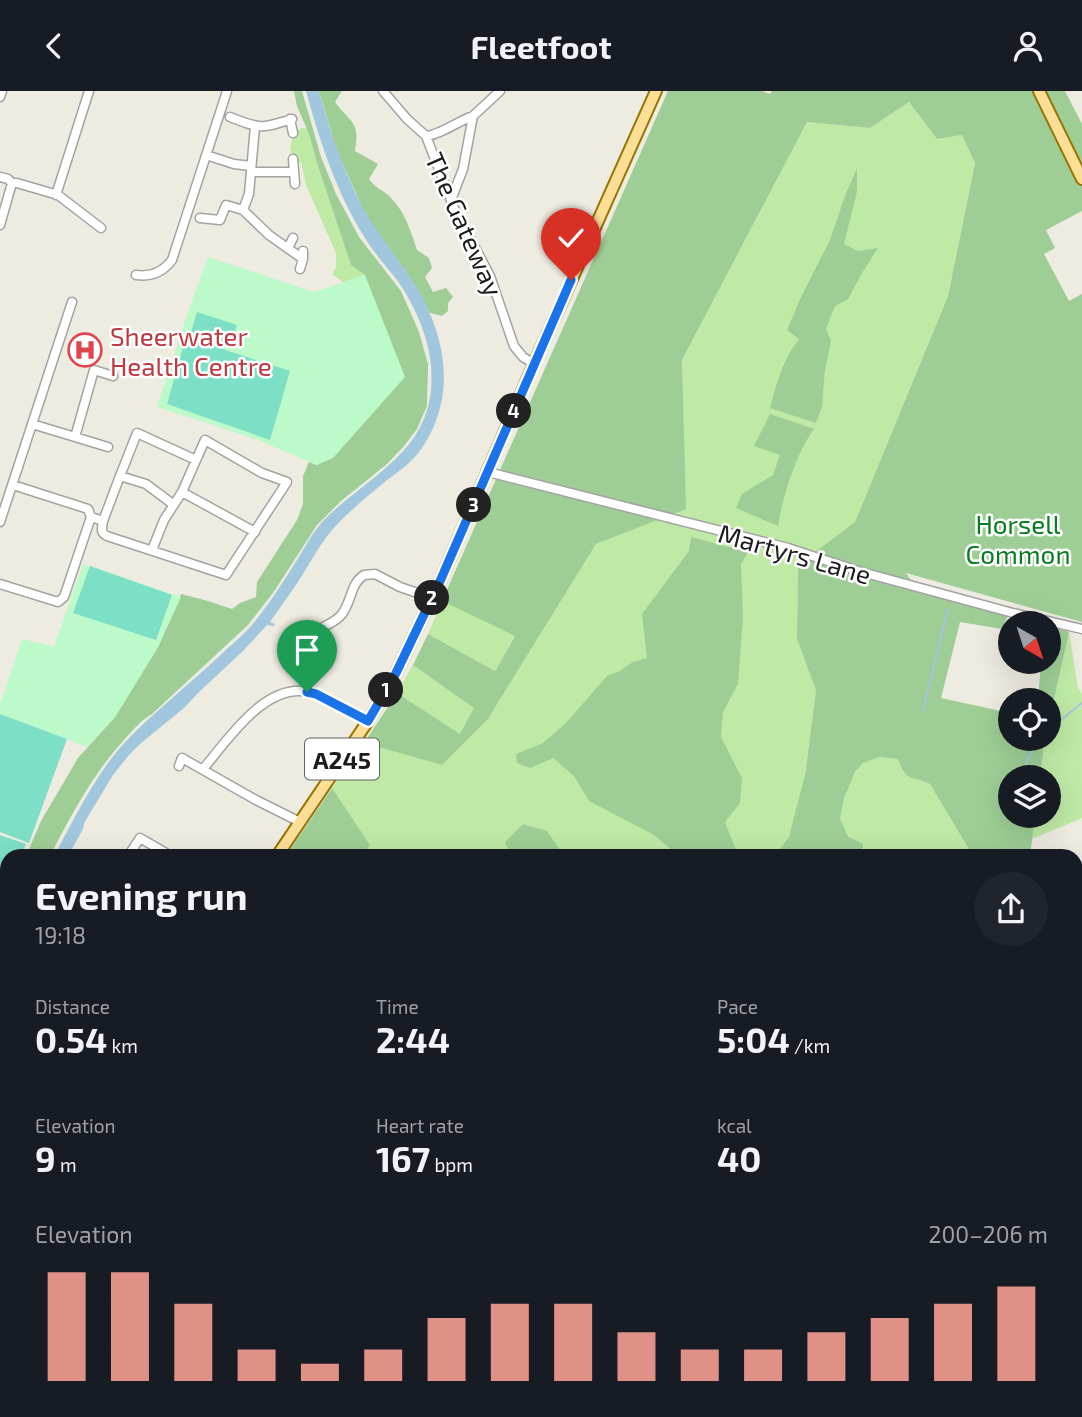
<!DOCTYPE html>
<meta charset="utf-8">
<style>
:root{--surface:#171b24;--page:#20242c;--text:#f1f3f6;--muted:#9ea1a6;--accent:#df9187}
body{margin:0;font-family:"Exo 2",sans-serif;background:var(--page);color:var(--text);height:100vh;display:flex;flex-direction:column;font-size:26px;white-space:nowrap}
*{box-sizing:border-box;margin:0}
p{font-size:23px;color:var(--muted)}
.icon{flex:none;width:38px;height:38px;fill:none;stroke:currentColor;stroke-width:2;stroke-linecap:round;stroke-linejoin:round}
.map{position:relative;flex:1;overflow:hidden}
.details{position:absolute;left:0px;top:758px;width:1083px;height:569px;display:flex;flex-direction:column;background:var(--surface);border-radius:21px 21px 0 0;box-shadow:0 7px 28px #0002}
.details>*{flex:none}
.needle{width:46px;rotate:141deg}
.tools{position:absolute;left:998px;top:520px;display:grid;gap:14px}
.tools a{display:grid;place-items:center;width:63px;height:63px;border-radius:50%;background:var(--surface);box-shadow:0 7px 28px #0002;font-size:35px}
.pin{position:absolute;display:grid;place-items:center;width:60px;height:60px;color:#fff;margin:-72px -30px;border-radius:50% 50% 50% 0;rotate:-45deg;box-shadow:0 0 7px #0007}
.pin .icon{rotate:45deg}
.km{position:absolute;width:35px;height:35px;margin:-18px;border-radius:50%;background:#222;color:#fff;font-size:19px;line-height:35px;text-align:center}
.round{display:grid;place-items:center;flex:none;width:74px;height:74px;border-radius:37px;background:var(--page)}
.overview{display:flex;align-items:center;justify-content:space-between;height:119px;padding:0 35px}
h1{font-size:38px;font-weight:700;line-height:52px}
.stats{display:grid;grid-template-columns:repeat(3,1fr);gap:10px;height:119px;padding:7px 35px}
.stats div{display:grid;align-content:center}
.stats b{font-size:35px;font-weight:700}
.stats small{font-size:19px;font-weight:400}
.stats p{font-size:19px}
.chart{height:196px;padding:14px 35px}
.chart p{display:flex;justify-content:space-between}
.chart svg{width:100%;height:126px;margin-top:7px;stroke:var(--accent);stroke-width:6}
header{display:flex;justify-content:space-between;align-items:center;height:91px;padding:0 35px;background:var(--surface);font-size:32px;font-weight:700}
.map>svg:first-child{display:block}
.grass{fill:#beeaa5}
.forest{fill:#9ece95}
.park{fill:#bcfac9}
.pitch{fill:#7ddfc6}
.water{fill:#a0c7dd}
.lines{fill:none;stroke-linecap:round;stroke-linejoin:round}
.stream{stroke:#a0c7dd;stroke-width:2}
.minor-casing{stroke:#a3a3a3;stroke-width:11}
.major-casing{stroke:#947600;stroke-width:14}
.minor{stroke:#fff;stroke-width:8}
.major{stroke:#fdde97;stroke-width:10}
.route-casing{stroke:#fff;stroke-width:14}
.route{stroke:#1a73e8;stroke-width:9}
.labels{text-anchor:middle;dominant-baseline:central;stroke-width:5;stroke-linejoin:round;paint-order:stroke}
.shield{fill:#fff;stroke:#606060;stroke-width:2}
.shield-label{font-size:24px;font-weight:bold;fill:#1c1c1c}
.street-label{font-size:26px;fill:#1c1c1c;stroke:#fff}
.health-label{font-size:26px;fill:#be3a42;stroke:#fff;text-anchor:start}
.park-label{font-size:26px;fill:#097b21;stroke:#fff}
</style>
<header><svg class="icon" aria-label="back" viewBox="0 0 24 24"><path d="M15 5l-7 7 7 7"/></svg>Fleetfoot<svg class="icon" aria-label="person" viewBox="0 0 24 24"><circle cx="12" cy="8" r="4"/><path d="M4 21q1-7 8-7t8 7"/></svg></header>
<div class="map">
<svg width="1082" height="1326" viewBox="0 0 1082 1326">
<rect width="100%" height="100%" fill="#eeebe1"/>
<path class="grass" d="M909 11 937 48 962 44 975 71 948 205 855 431 798 474 797 548 816 599 794 765H362L370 754 332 697 364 652 442 674 488 628 596 453 685 418 682 269 807 31 870 37Z
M302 37 307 38 309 43 318 75 351 174 365 184 343 191 332 183 336 177V162L306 94 301 71 296 72V64H292L290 57 294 42Z
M442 510 515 544 495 580 428 543Z
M1069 541 1078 597 1082 603V727L1032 748 1035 725 1048 724V686H1040L1045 648H1048V635Z
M413 574 475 617 460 643 397 602Z
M879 666 898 668C906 692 911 684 930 693L973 765H827L829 758 859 761 862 753C852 747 843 742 840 729 838 717 853 679 863 672 867 669 874 668 879 666Z
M11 1320H735L733 1326H9Z"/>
<path class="forest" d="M294 0H302L321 66 336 103 359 146 401 200 419 241 428 273 427 315 417 338 404 355 387 373 341 410 317 434 273 502 248 534 152 623C140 630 133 639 124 649 93 683 71 724 50 765H26L41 730 78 667 115 626 158 556 181 503 208 510 232 518 240 512 256 506 257 491 297 429 303 413V385L309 371 317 374 365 184 351 174 318 75 309 43 297 15Z
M319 0H342L335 11C351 33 360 29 355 60L378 73 369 88C377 99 384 99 391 107 405 121 411 141 417 159L429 167 432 177 425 186 433 201 446 197 453 206 448 212V220L442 225 430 222 408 183 378 144 363 118 337 60Z
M668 0H762L770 3 772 0H1065L1082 33V120L1046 139 1055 157 1044 163 1069 210 1082 203V531L906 482 920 502 1008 524 1002 538 960 531 941 607 1010 622V648H1045L1040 686H1010V724L1035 725 1030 765H973L930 693C911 684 906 692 898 668L879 666 863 672 855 681 844 707 840 728 848 745 863 753V757L859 761 829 759 827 765H778L779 759 789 746 805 684 816 599 797 548 798 474 855 431 948 205 975 72 962 44 937 48 909 11 870 37 807 31 682 269 686 418 596 453 488 628 442 674 364 652 397 602 460 643 474 617 413 574 428 543 495 580 515 545 442 510Z
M857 77V100L844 153 858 160 878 157 862 182 848 208 835 215 826 238 831 250 825 279 822 316 816 332 770 317C776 293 783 268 799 248L787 239 801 206 830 149 845 105Z
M770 323 814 338C796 363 783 404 778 435L736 417 742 403 773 384 780 364 754 355Z
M691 446 748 461 741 473 743 526 738 593 723 621 721 646 742 687 740 712 725 731 736 759 734 765H679L654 744 589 710 574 685 553 667 530 677 517 672 516 663 543 652 565 633 607 585 618 581 633 571 647 567 642 523 689 460Z
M1048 535 1069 541 1048 635V609H1038L1041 571 1048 570Z
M332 697 370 754 362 765H286Z
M523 733 547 740 564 765H511L505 751Z
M1077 865 1082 875V1326H679L686 1320H1076Z"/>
<path class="park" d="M208 166 314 201 365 184 405 286 333 367 317 374 258 349 157 316 189 218Z
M83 473 181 506 158 556 115 626 87 656 0 623V613L22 548 54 556Z"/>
<path class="pitch" d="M197 221 237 234 231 254 191 241Z
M186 246 290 280 270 349 167 313Z
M90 475 172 504 156 549 73 522Z
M0 623 67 648 29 752 0 741Z
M0 744 26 753 21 765H7V796L0 812Z"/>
<path class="water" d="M306 0H319C330 41 344 81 364 119 377 142 394 162 409 184 444 237 460 300 422 357 413 370 400 380 387 389 368 405 349 420 332 439 321 452 312 468 303 483 293 499 281 515 270 531L275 533 274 535 267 534 243 560 199 601 184 617 140 653 129 664 113 684 84 732 83 738 68 765H54C77 723 97 679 131 645 162 614 197 587 229 556 237 549 245 542 252 534 270 512 285 488 300 464 307 453 314 439 324 429 352 400 400 374 419 338 432 315 434 287 429 261 424 236 412 210 397 189 386 175 374 162 365 147 337 103 320 51 306 0Z"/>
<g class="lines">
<path class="stream" d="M923 620 948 518
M1048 639 1082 612
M1023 686 1027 671 1036 649 1040 648
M1076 929 1082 939
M812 1320 814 1326
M622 1326 626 1320"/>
<defs>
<path id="minor" d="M383 0 407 28 426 45 454 117 490 185 514 255 523 266 534 273
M0 6 2 0
M230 26C260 38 261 38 292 28
M290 28 293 42
M426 45C440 44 458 30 473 25
M206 64 234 73 251 75
M293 68 295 93
M251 81H294
M0 86 8 88 12 92H17L58 104 101 137
M56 104 89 0
M451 109 463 78 473 25 500 0
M243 119 249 103 255 35
M200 127 220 129 226 114 243 119 269 144 303 168
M0 134 12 92
M288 157 293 147
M300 178 303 168V160
M136 184C151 186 163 181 172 169L227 0
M32 333 75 346
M108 356 75 346 94 279 113 285
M488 381 788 457 858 480 1013 522 1082 538
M120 385 137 342 196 369
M182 401 255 441
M91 426 103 430C102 437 100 442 107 445L226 484 287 391 262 382 205 349 182 401 164 429 152 459
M103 430 120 385 146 393 174 414
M0 431 72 211
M0 493 58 511 64 506 91 426 88 418 13 394
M310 554C312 550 312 546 315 543 321 534 335 533 342 523 352 510 350 493 364 484L375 483 400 496 432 507
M179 675 182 667 256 709 300 731
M203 678C228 649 265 591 309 601 328 605 350 621 368 630
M128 765 140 747 171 765
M0 1064 7 1069
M0 1220 7 1223
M0 1265 7 1248"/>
<path id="major" d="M1039 0 1082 88
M277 765 368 630 396 582 441 488 534 273 656 0
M0 1325 7 1308"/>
</defs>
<use href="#minor" class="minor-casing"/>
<use href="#major" class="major-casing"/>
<use href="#minor" class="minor"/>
<use href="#major" class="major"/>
</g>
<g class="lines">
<defs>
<path id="route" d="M307 601 316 603 368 630 396 582 441 488 571 189"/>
</defs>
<use href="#route" class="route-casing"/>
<use href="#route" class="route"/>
</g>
<defs>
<symbol id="hospital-ring" viewBox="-11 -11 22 22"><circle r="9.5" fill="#fff" stroke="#e0444e" stroke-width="1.5"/><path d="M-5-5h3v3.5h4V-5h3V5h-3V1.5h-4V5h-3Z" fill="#e0444e"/></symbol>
</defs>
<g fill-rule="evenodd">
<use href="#hospital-ring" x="66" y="240" width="38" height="38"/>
</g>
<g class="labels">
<rect class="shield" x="305" y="647.5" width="74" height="41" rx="5"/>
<g class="shield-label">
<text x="342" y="668">A245</text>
</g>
<g class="street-label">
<text transform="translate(465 133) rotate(66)">The Gateway</text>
<text transform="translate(795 462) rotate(16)">Martyrs Lane</text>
</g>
<g class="health-label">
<text x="110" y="244">Sheerwater<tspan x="110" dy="30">Health Centre</tspan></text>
</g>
<g class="park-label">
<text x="1018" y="432">Horsell<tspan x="1018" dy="30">Common</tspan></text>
</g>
</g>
</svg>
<div class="tools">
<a><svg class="needle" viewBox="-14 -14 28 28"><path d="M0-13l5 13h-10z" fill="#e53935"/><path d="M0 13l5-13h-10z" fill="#9ea1a6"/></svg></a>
<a><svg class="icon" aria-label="locate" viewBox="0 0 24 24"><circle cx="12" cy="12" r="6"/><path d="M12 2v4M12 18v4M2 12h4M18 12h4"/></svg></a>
<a><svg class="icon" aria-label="layers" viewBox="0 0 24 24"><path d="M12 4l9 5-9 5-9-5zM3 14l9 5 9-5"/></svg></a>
</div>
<div class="pin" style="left:307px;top:601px;background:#1e9e55"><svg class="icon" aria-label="arrive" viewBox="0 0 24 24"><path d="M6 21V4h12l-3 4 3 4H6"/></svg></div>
<div class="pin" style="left:571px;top:189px;background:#d93025"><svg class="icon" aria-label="check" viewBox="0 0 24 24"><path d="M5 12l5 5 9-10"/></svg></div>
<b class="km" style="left:386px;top:599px">1</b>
<b class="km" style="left:432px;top:507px">2</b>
<b class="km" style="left:474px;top:414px">3</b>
<b class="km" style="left:514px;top:320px">4</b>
<section class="details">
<div class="overview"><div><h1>Evening run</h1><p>19:18</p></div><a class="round"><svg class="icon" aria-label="share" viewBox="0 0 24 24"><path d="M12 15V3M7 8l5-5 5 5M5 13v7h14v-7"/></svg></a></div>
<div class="stats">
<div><p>Distance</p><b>0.54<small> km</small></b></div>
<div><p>Time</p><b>2:44</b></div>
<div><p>Pace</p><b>5:04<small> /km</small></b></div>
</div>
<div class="stats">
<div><p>Elevation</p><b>9<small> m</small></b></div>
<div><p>Heart rate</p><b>167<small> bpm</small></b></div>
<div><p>kcal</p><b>40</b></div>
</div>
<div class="chart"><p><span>Elevation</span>200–206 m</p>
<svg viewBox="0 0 160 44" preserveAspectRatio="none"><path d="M5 44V6M15 44V6M25 44V17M35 44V33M45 44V38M55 44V33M65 44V22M75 44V17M85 44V17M95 44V27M105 44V33M115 44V33M125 44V27M135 44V22M145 44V17M155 44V11"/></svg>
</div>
</section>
</div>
